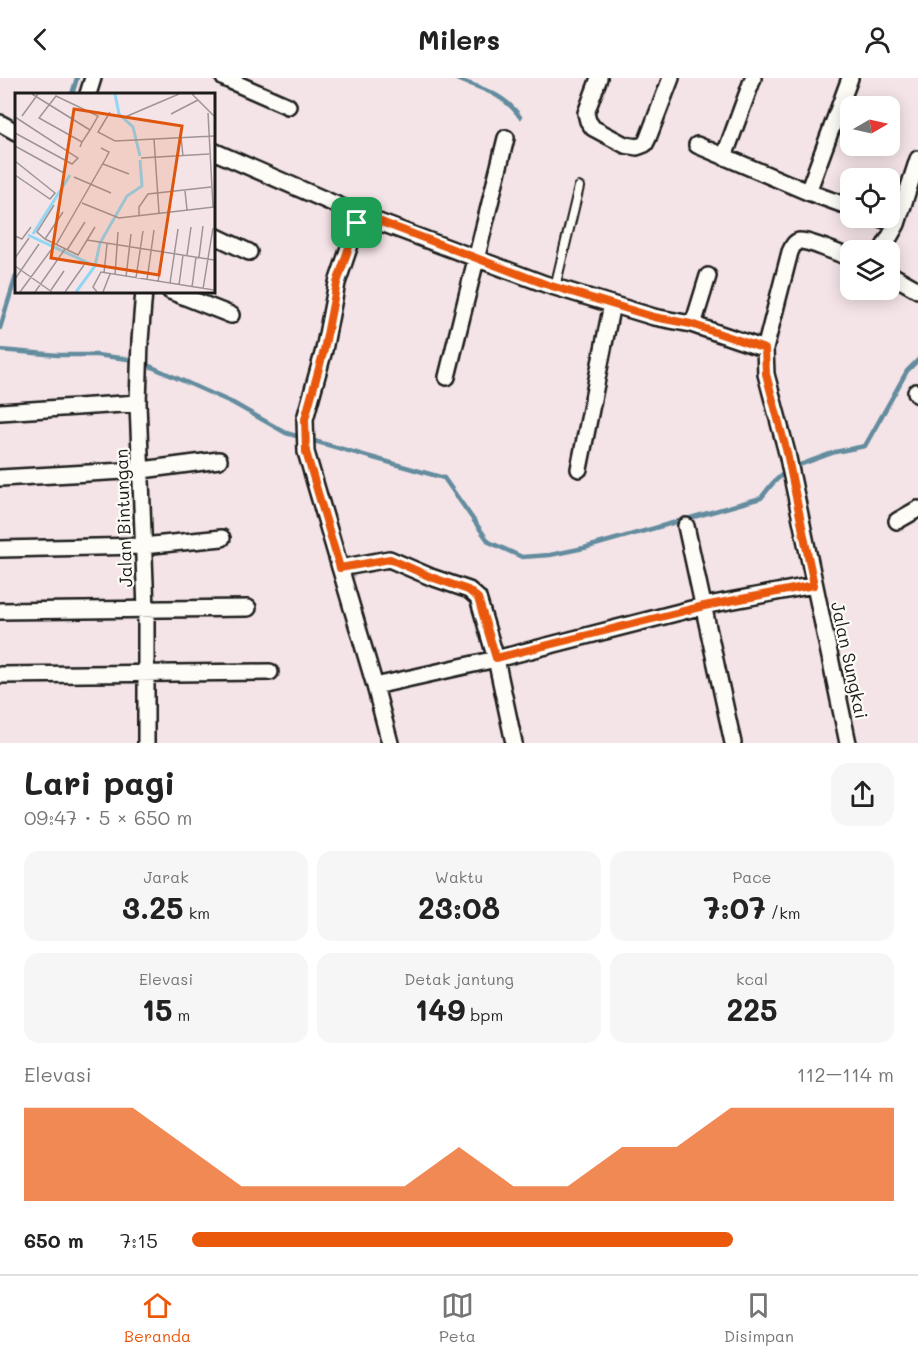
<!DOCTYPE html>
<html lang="id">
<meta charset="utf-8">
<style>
:root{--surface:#fff;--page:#f6f6f6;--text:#222;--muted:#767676;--line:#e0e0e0;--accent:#ea580c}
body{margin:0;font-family:Mali,sans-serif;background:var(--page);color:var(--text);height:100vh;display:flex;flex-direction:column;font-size:22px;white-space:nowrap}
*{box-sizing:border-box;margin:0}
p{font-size:20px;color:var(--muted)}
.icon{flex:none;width:33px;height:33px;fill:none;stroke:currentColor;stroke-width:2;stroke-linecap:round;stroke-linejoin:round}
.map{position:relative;height:665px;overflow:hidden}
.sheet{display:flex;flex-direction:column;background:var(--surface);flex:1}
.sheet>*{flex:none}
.needle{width:39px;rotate:81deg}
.fabs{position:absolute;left:840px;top:18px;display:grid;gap:12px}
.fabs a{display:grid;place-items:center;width:60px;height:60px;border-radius:12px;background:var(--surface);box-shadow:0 3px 15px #0003;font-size:30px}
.pin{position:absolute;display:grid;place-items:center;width:51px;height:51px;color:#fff;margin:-26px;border-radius:12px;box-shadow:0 3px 9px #0006}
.round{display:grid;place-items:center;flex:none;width:63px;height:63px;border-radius:18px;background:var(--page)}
.overview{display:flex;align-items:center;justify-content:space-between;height:102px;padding:0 24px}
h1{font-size:33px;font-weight:800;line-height:45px}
.metrics{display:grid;grid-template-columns:repeat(3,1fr);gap:9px;height:102px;padding:6px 24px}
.metrics div{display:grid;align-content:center;border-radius:15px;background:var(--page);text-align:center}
.metrics b{font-size:30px;font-weight:800}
.metrics small{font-size:16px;font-weight:400}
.metrics p{font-size:16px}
.chart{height:168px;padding:12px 24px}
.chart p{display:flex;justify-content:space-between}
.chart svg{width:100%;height:108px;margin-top:6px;fill:var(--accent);opacity:.7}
ul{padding:0 24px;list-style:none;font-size:20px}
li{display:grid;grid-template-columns:96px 72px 1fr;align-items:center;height:45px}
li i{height:15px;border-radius:8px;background:var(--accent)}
header{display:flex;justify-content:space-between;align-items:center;height:78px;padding:0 24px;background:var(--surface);font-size:27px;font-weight:800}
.dock{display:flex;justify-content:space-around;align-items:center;height:84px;border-top:2px solid var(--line);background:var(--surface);font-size:16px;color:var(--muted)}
.dock a{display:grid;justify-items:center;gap:3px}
.dock .on{color:var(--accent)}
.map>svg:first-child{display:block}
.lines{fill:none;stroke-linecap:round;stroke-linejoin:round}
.stream{stroke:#638c9e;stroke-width:4.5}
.service-casing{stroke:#1c1c1c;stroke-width:12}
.minor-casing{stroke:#1c1c1c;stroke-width:20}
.service{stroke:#fdfcf7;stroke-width:8}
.minor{stroke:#fdfcf7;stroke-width:15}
.route-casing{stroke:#fff;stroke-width:12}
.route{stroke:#ea580c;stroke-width:8}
.labels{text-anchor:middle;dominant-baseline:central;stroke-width:4.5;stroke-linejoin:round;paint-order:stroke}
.street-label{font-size:18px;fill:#1c1c1c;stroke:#fdfcf7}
.inset-river{fill:none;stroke:#92d6f4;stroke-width:3}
.inset-road{fill:none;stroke:#9e9496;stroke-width:1.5}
.view{fill:#de560d;fill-opacity:0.15;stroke:#de560d;stroke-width:3}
.inset-edge{fill:none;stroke:#1c1c1c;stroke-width:3}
</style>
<header><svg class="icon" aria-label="back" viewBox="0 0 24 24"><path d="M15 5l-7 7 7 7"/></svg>Milers<svg class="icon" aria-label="person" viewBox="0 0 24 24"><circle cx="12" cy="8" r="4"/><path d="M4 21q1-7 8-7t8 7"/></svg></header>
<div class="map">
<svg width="918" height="665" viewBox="0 0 918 665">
<rect width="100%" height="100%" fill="#f5e4e7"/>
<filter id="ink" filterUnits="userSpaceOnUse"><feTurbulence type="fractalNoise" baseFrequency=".0167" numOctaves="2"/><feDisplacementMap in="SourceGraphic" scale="12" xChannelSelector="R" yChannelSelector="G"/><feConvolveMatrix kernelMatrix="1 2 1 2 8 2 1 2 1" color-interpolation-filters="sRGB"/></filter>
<g filter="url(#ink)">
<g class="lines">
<path class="stream" d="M454 0C479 10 504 15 520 39
M72 16 77 0
M0 250 16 198
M0 272 58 277H96L136 282 233 325 286 355 444 400 489 464 522 479 550 477 584 470 761 420 772 406 787 392
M794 389 835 374 865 368 907 293 918 282"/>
<defs>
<path id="service" d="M555 209 579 109"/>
<path id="minor" d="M224 0 288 28
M599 0 586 35 588 43 593 50 625 67 637 69 645 66 648 60 671 0
M88 16 93 0
M0 45 16 54
M697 67 808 114 850 129
M213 73 360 137 545 206 654 239 691 246 696 237 708 198
M724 79 753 0
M808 114 850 0
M360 137 337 205 324 272 305 341 306 374 375 608 390 665
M879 140 897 146 918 81
M213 157 249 174
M882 172 897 146
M890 196 918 212
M144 213 140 263 138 325 146 531V665
M170 213 231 237
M691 246 765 271
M447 299 506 60
M916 314 918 317
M0 334 138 325
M579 391 612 226
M0 400 142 392 219 382
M897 443 918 431
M686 448 733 665
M0 471 143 468 222 460
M340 490 389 481 431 499 469 512 478 520 496 581 514 665
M0 533 248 530
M0 597 270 594
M375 608 496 581 703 528 814 507
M848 665 787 375 766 296 765 271 790 174C792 170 794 164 799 163 804 161 843 177 850 180"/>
</defs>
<use href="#service" class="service-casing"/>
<use href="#minor" class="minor-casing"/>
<use href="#service" class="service"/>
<use href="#minor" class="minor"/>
</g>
</g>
<g class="lines" filter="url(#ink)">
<defs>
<path id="route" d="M360 136 545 206 654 239 691 246 765 271 766 296 787 375 814 507 704 528 496 580 478 520 468 512 431 499 390 481 340 490 306 374 305 341 324 272 337 205Z"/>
</defs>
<use href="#route" class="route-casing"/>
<use href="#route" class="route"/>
</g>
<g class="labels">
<g class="street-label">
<text transform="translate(123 440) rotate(-92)">Jalan Bintungan</text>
<text transform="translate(850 582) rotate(78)">Jalan Sungkai</text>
</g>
</g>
<g transform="translate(15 15)">
<rect width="200" height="200" fill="#f5e4e7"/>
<path class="inset-river" d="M100 1 104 21 118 34 125 63M18 141 55 82M13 142 80 173 61 199M80 173 85 150 112 103 127 93 125 67"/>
<path class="inset-road" d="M17 1 75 37M177 1 199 23M95 19 83 39 100 48 199 43M193 20 198 114M156 21 183 7M7 23 23 1M0 24 63 65 57 71 0 40M110 24 164 1M166 44 168 63M139 46 144 120M0 53 49 80M65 54 67 49 75 37 83 23 41 3 24 25 67 49M126 65 194 61M0 68 40 100 35 106 0 82M88 71 114 81M59 84 96 100M170 98 172 117M67 110 104 125 199 114M39 112 22 139 30 146 63 162 80 134M124 122V114L133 101 196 94M0 143 7 146 16 134M30 146 48 119M72 147 199 167M41 152 91 65 94 59 86 55M52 157 70 129M172 162 176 134M184 164 188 133M0 165 14 145M0 173 37 199M89 180 92 151M100 182 103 139M111 184 116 141M121 185 128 138M0 186 24 151M132 187 139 137M143 189 151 138M155 190 163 136M164 192 168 162M177 194 181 164M188 196 198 135M36 197 49 178M5 199 36 157M20 199 50 156M50 199 69 172M82 199 78 194 86 179 199 197M88 199 95 181"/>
<path class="view" d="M59 16 167 33 144 182 36 165Z"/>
<rect width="200" height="200" class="inset-edge"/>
</g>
</svg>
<div class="fabs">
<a><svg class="needle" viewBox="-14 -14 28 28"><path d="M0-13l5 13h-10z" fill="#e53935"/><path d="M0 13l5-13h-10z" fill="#767676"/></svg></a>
<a><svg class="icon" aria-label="locate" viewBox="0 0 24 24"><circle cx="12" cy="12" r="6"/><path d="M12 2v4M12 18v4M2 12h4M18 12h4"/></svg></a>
<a><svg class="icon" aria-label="layers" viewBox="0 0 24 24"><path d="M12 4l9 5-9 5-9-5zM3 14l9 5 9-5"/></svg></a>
</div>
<div class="pin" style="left:357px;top:145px;background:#1e9e55"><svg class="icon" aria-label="arrive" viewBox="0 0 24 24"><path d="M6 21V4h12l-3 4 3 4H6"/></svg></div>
</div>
<section class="sheet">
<div class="overview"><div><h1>Lari pagi</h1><p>09:47 · 5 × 650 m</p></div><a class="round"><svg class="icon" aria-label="share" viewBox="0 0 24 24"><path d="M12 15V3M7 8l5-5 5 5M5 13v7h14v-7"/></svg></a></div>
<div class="metrics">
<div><p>Jarak</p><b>3.25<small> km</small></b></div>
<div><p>Waktu</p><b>23:08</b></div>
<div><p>Pace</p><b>7:07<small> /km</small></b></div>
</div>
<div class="metrics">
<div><p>Elevasi</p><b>15<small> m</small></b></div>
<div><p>Detak jantung</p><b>149<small> bpm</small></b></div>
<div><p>kcal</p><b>225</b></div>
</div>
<div class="chart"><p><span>Elevasi</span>112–114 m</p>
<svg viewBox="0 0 160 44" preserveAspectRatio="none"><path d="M0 44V6L10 6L20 6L30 22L40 38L50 38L60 38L70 38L80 22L90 38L100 38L110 22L120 22L130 6L140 6L150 6L160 6V44z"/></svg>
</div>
<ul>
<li><b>650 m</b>7:15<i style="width:77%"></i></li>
</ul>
</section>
<nav class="dock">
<a class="on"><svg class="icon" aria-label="home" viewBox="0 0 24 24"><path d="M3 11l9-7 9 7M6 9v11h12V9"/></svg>Beranda</a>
<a><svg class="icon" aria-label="map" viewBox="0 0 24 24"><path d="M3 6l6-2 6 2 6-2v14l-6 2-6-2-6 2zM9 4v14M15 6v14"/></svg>Peta</a>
<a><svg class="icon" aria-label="saved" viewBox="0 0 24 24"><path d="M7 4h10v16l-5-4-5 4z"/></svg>Disimpan</a>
</nav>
